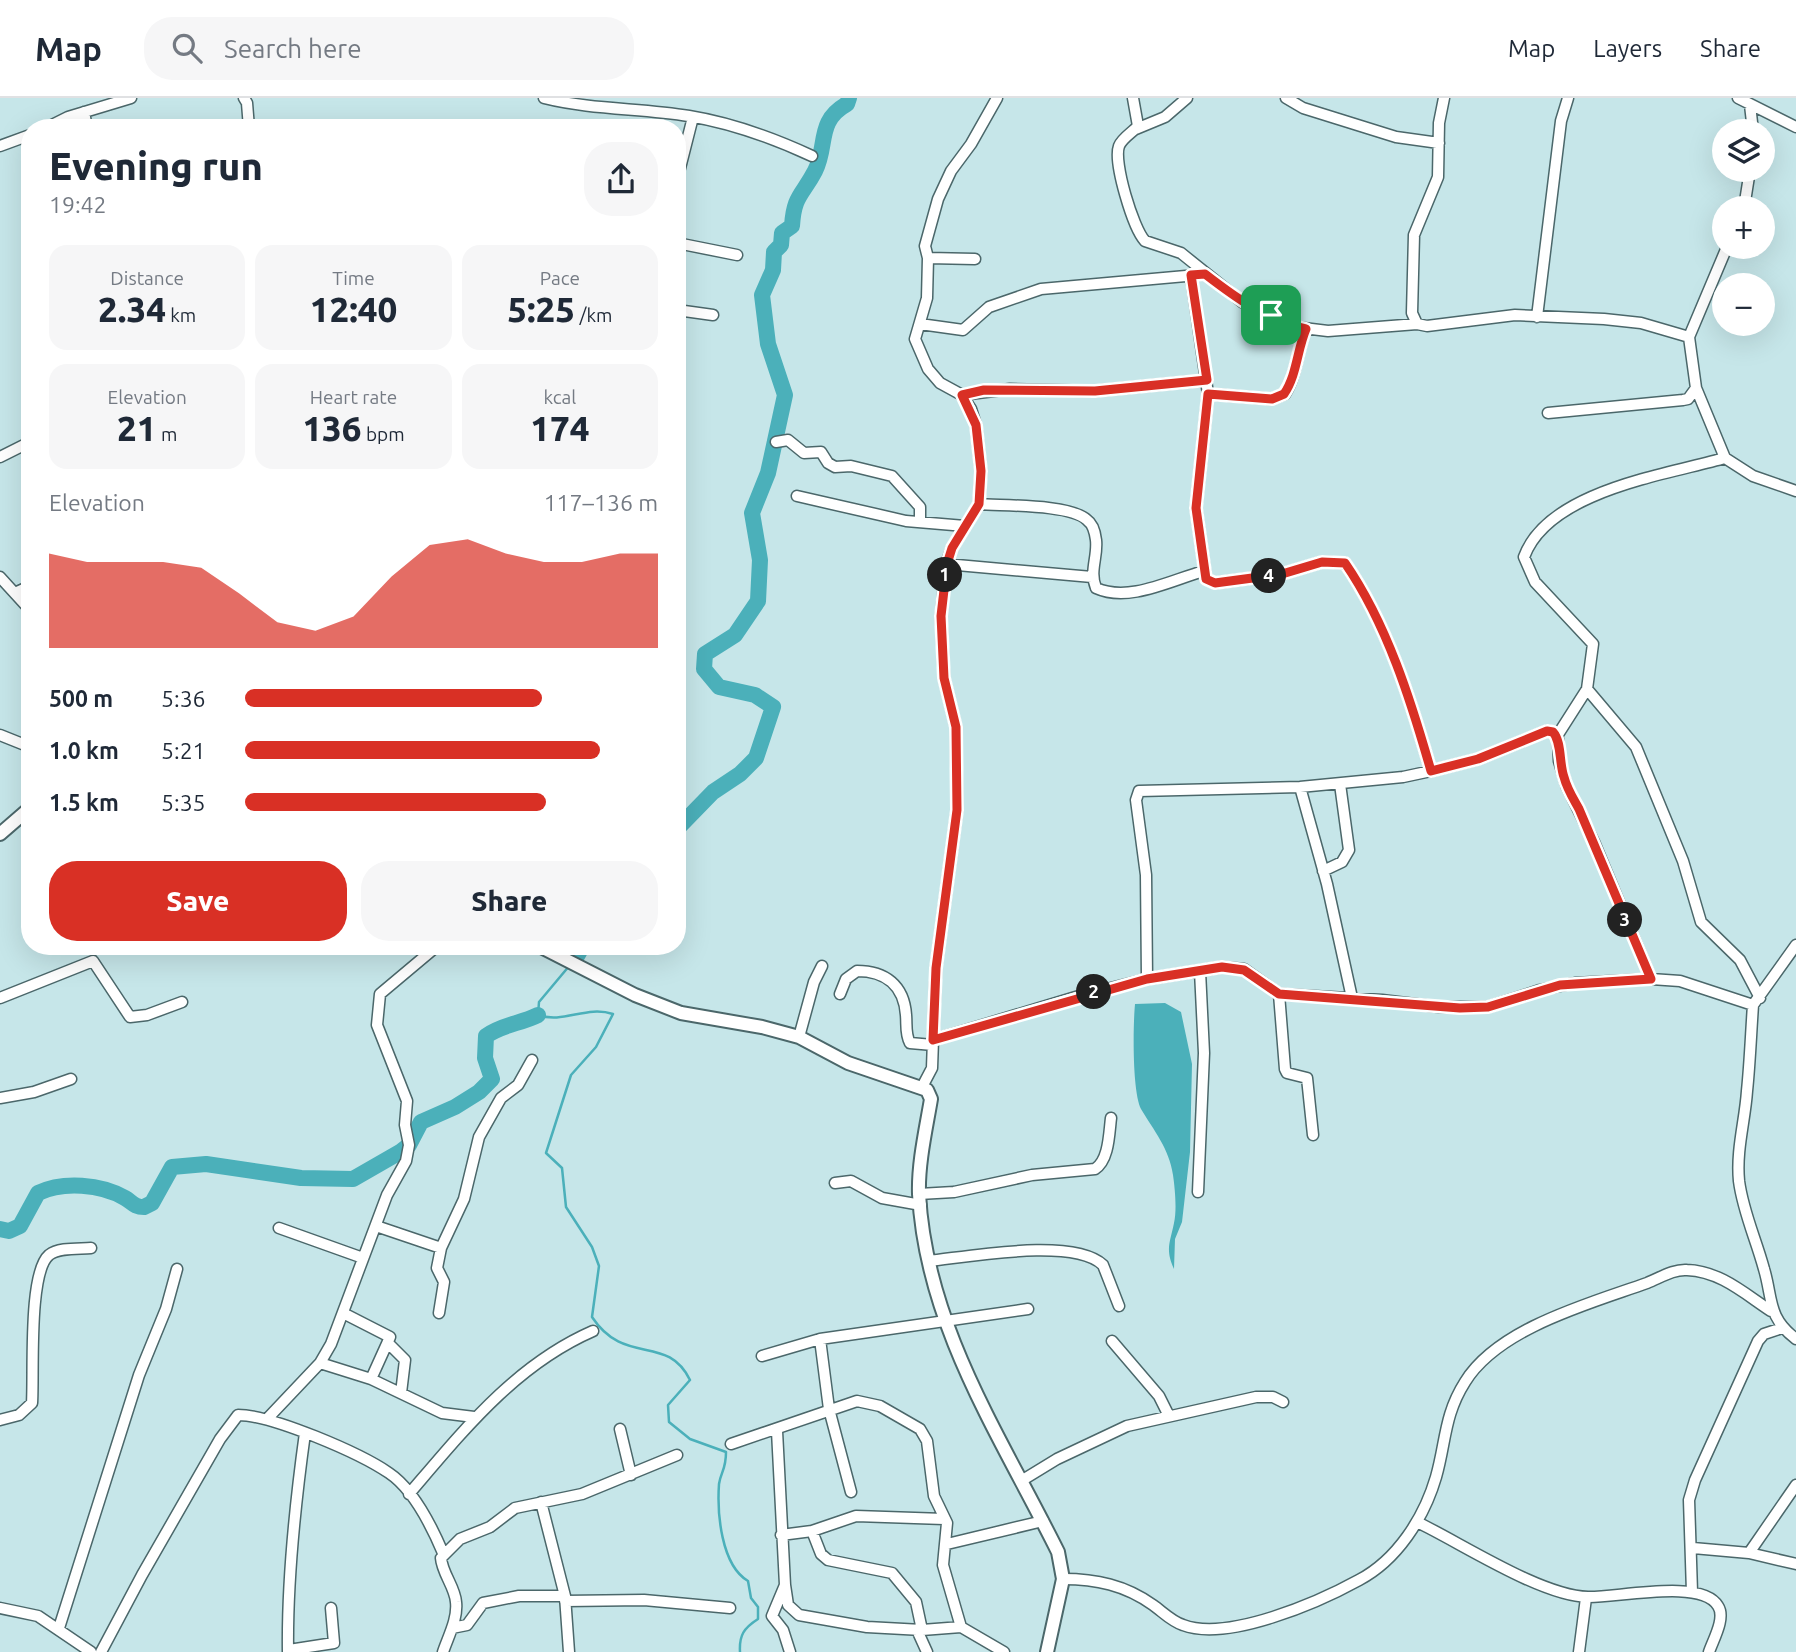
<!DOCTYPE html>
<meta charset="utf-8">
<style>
:root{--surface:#fff;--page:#f6f6f7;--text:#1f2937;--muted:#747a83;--line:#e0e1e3;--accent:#d93025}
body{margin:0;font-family:Ubuntu,sans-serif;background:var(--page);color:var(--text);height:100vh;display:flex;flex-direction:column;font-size:26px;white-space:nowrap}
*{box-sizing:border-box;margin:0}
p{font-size:23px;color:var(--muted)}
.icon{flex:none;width:38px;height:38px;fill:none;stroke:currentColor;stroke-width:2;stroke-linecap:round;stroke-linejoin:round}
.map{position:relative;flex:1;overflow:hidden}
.details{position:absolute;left:21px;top:21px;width:665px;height:836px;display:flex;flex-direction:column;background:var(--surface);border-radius:28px;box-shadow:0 7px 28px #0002}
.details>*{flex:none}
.buttons{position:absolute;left:1712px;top:21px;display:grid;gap:14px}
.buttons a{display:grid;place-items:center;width:63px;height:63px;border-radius:50%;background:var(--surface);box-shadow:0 7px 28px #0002;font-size:35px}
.pin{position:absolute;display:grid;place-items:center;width:60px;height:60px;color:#fff;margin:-30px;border-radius:14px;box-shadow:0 4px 10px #0006}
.km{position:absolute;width:35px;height:35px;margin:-18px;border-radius:50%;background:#222;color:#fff;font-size:19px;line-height:35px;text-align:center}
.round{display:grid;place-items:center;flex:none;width:74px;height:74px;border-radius:28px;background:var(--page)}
.head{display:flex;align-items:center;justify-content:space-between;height:119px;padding:0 28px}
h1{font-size:38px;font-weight:800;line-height:52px}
.stats{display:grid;grid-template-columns:repeat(3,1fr);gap:10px;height:119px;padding:7px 28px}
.stats div{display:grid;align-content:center;border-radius:18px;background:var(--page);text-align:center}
.stats b{font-size:35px;font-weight:800}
.stats small{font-size:19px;font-weight:400}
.stats p{font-size:19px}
.chart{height:196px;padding:14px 28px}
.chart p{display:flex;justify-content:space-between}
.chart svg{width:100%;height:126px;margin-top:7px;fill:var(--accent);opacity:.7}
.primary-button{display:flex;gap:14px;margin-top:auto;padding:14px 28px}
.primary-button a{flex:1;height:80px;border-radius:28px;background:var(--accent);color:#fff;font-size:28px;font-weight:800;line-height:80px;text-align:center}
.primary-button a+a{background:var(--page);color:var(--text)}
ul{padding:0 28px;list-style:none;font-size:23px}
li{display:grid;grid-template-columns:112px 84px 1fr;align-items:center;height:52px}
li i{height:18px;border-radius:9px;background:var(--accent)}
header{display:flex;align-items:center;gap:42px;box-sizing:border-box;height:98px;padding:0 35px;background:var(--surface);border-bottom:2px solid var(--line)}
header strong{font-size:33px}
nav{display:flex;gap:38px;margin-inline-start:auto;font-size:24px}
.search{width:490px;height:63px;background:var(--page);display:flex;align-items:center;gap:18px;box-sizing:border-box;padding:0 24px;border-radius:28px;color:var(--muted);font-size:26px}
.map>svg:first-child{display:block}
.water{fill:#4bb0ba}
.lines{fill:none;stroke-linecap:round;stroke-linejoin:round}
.stream{stroke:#4bb0ba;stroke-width:2.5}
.river{stroke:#4bb0ba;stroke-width:16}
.minor-casing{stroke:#4b676a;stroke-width:13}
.tertiary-casing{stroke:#4b676a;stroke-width:16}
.minor{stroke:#fff;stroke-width:10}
.tertiary{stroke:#fff;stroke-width:12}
.route-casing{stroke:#fff;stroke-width:14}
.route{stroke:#d93025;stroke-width:9}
</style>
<header>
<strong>Map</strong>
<div class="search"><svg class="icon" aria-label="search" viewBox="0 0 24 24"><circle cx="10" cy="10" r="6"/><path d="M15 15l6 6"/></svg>Search here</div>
<nav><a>Map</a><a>Layers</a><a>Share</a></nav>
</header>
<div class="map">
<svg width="1796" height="1554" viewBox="0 0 1796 1554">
<rect width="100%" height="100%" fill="#c6e6e9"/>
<path class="water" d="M1165 905 1181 914 1192 966 1190 1054 1182 1124 1175 1141 1174 1171C1165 1151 1170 1145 1174 1125 1177 1112 1175 1091 1173 1077 1169 1050 1154 1033 1141 1011 1132 993 1133 927 1135 906Z"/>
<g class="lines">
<path class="stream" d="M570 867 539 904 538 917C564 926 586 907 613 916L596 949 571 977 546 1055 562 1070 566 1109 592 1149 599 1168 592 1219C625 1269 667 1235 690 1282L668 1307 669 1324 690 1341 726 1354C726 1372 721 1373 719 1386 717 1415 721 1467 748 1483L751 1500 758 1509V1521C744 1530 739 1537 740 1554"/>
<path class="river" d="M677 731 713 694 740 676 756 660 773 609 755 597 719 589 704 571 705 556 735 537 758 503 760 462 752 415 768 375 785 297 768 246 762 197 773 172 774 154 781 147 782 135 792 128C794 97 802 98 815 73 828 48 816 23 847 6L849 0
M577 858 582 849
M0 1131 9 1133 20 1128 38 1095C63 1083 101 1086 125 1100 132 1104 134 1109 144 1109L152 1105 172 1069 206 1066 301 1080 353 1081 400 1054 409 1047 421 1024 455 1009 479 994 492 981 485 960 486 938C503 926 520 926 538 917"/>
<defs>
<path id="minor" d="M244 0 247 5 249 30
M544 0C592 12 641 10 689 18 732 25 773 40 812 58
M1133 0 1138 28C1133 34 1122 40 1119 48 1113 64 1133 130 1145 143L1181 155 1242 204 1295 229 1328 233 1417 226
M1286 0 1303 10 1396 39 1439 45
M1444 0 1439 25 1438 79 1414 137 1412 215 1417 226 1427 228 1515 217 1604 221 1641 225 1689 239
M1738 0 1796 29
M1750 7 1753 33
M84 14 87 30
M46 30 68 19 131 0
M1136 31 1165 19 1187 0
M0 48 30 37
M677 82 693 19
M1744 110 1750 72
M677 145 737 157
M1727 149 1689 239 1696 290 1725 360 1753 378 1796 393
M928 160 975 161
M1191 178 1208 296 1196 410 1206 481 1215 485 1282 476 1322 464 1345 465C1387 526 1411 603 1431 673L1478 661 1547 633 1553 634 1558 641 1559 663 1567 689 1594 744 1651 881
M677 212 713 217
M1537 219 1561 23 1568 0
M920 226 963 232 989 209 1041 191 1197 177
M1208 296 1272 301 1285 296C1297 277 1297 252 1306 231
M962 297 1010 291 1095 293 1207 282
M1548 315 1683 302 1688 301 1696 290
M776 344 788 342 804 355 821 354 828 365 835 369 851 368 892 378 920 409V424
M0 359 30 344
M797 398 906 423 965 428
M979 406C1003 408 1071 406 1087 422 1093 426 1095 434 1096 442 1098 459 1089 473 1096 490 1129 505 1171 482 1204 473
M946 466 1092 479
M0 479 30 512
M17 494 30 488
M1587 591 1636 649 1683 763 1701 824 1740 862 1760 900
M0 637 30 649
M1557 638 1587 591 1593 546 1535 484 1524 459C1548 393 1665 377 1725 360
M1300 689 1327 786 1352 900
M1323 773 1342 764 1349 752 1340 686
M1147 881 1146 777 1136 702 1139 693 1300 689 1403 679 1431 673
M840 896 846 881 857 873C885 873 904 887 906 917 907 927 905 936 910 945L933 947
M1279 896 1285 971 1287 975 1307 980 1313 1037
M0 900 93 863 130 919 147 917 182 904
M1753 907C1751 935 1750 964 1747 993 1745 1023 1736 1052 1739 1083 1743 1114 1756 1141 1764 1171 1773 1201 1767 1219 1796 1241
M799 939 814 884 822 868
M933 942 936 870 957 712 956 629 944 580 941 518 946 466 952 450 979 406 981 373 976 327 971 311 962 297 940 285 928 271 915 241 927 200 928 160 925 148 938 101 951 73 971 46 997 0
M922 989 932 970 933 942 1079 898 1147 881 1222 869 1244 871 1279 896 1382 902 1439 909H1488L1540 892 1575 885 1651 881 1680 883 1753 907 1796 847
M0 1000 34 994 71 981
M835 1085 851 1083 882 1100 921 1107
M1198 1094 1204 955 1200 873
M919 1096 954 1094 1032 1077 1095 1071C1109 1062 1109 1036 1111 1020
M376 1128 441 1150 464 1101 479 1039 501 1000 518 987 532 962
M279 1130 363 1160
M928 1163C968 1159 1073 1139 1103 1167L1119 1208
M343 1215 390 1239 371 1281
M439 1215 444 1184 437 1170 441 1150
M820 1241 829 1311 851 1394
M1112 1243 1159 1298 1169 1318
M389 1246 405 1262 401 1295
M762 1258 820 1241 1028 1211
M320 1265 371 1281 442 1315 474 1319
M267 1321 320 1265 331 1246 387 1097 406 1063 409 1047 405 1027 407 1003 377 927 380 896 436 849
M0 1322 19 1317 32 1305C34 1276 28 1175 49 1157 59 1149 79 1151 91 1150
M620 1331 631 1377
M777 1333 785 1487 788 1507 799 1517 867 1529 922 1532 961 1529 1004 1554
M731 1346 857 1303 880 1308 920 1331 927 1343 934 1398 947 1425 943 1467 961 1529
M1021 1383 1057 1361 1127 1328 1256 1299H1273L1283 1304
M409 1396C463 1333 515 1267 593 1233
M541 1404 565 1498 569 1554
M1417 1424C1461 1445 1541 1498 1588 1499 1616 1500 1702 1480 1718 1508 1726 1520 1713 1542 1709 1554
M812 1433 821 1456 828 1462 892 1475 916 1504 922 1532
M781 1437 812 1433 856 1418 944 1421
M947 1446 1043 1423
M1693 1450 1749 1455 1796 1466
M1749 1455 1796 1387
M1063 1481C1096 1481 1125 1487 1153 1507 1163 1514 1171 1523 1183 1527 1228 1544 1319 1504 1359 1482 1397 1462 1424 1420 1436 1379 1446 1344 1444 1317 1465 1284 1498 1230 1591 1205 1647 1185 1660 1180 1673 1171 1687 1172 1720 1173 1745 1196 1771 1213
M785 1487 772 1518 783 1532 790 1554
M1692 1494 1689 1402 1695 1382 1758 1243 1764 1236 1782 1230
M565 1503 644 1502 730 1510
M0 1510 38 1518 91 1554
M59 1530 139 1277 166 1211 177 1171
M452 1530 467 1527 483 1505 519 1498H565
M917 1532 927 1554
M289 1552 334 1545 331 1510
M101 1554 142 1477 220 1341 238 1317C272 1317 360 1355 389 1375 413 1391 432 1429 443 1455
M288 1554C287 1481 295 1407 305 1335
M443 1554C448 1539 458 1521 456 1504 455 1489 442 1475 441 1460L460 1441 490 1429 515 1410 582 1396 677 1357
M1579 1554 1586 1500"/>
<path id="tertiary" d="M0 736 30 710
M541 849 635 897 681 915 762 929 799 939 848 965 927 992 931 1001C926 1031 918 1065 919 1096 926 1228 1001 1339 1058 1454L1063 1481 1047 1554"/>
</defs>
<use href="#minor" class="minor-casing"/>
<use href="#tertiary" class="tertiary-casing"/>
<use href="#minor" class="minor"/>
<use href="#tertiary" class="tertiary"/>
</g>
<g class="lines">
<defs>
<path id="route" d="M1205 176C1236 200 1268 223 1306 231 1297 252 1297 277 1284 296L1272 301 1208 296 1196 410 1206 481 1215 485 1282 476 1322 464 1345 465C1387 526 1411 603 1431 673L1478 661 1547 633 1553 634C1562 644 1559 666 1564 679 1567 691 1573 700 1579 711L1651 881 1560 887 1488 909 1460 910 1279 896 1244 872 1222 869 1147 881 933 942 936 870 957 712 956 629 944 580 941 518 947 466 952 450 979 406 981 373 976 327 962 297 984 292 1095 293 1207 282 1191 177Z"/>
</defs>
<use href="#route" class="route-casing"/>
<use href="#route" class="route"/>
</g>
</svg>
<div class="buttons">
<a><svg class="icon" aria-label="layers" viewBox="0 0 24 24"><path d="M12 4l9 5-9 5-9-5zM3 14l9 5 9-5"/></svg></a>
<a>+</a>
<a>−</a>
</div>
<div class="pin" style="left:1271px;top:217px;background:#1e9e55"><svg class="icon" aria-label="arrive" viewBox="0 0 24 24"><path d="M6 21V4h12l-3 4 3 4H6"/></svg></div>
<b class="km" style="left:945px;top:477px">1</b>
<b class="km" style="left:1094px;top:894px">2</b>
<b class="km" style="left:1625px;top:822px">3</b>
<b class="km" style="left:1269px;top:478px">4</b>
<section class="details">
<div class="head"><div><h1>Evening run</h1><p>19:42</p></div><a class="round"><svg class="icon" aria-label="share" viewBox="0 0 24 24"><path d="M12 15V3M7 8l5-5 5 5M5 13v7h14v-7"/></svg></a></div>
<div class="stats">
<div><p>Distance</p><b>2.34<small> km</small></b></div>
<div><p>Time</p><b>12:40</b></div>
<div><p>Pace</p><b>5:25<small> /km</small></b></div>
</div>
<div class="stats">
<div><p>Elevation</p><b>21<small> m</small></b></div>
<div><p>Heart rate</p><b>136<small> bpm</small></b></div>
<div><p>kcal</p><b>174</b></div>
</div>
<div class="chart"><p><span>Elevation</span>117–136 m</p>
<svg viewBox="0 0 160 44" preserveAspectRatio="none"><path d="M0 44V11L10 14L20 14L30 14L40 16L50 25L60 35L70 38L80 33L90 19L100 8L110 6L120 11L130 14L140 14L150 11L160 11V44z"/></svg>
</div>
<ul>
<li><b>500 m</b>5:36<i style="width:72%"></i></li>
<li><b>1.0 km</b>5:21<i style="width:86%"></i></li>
<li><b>1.5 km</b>5:35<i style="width:73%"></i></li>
</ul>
<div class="primary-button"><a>Save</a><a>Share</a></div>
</section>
</div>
